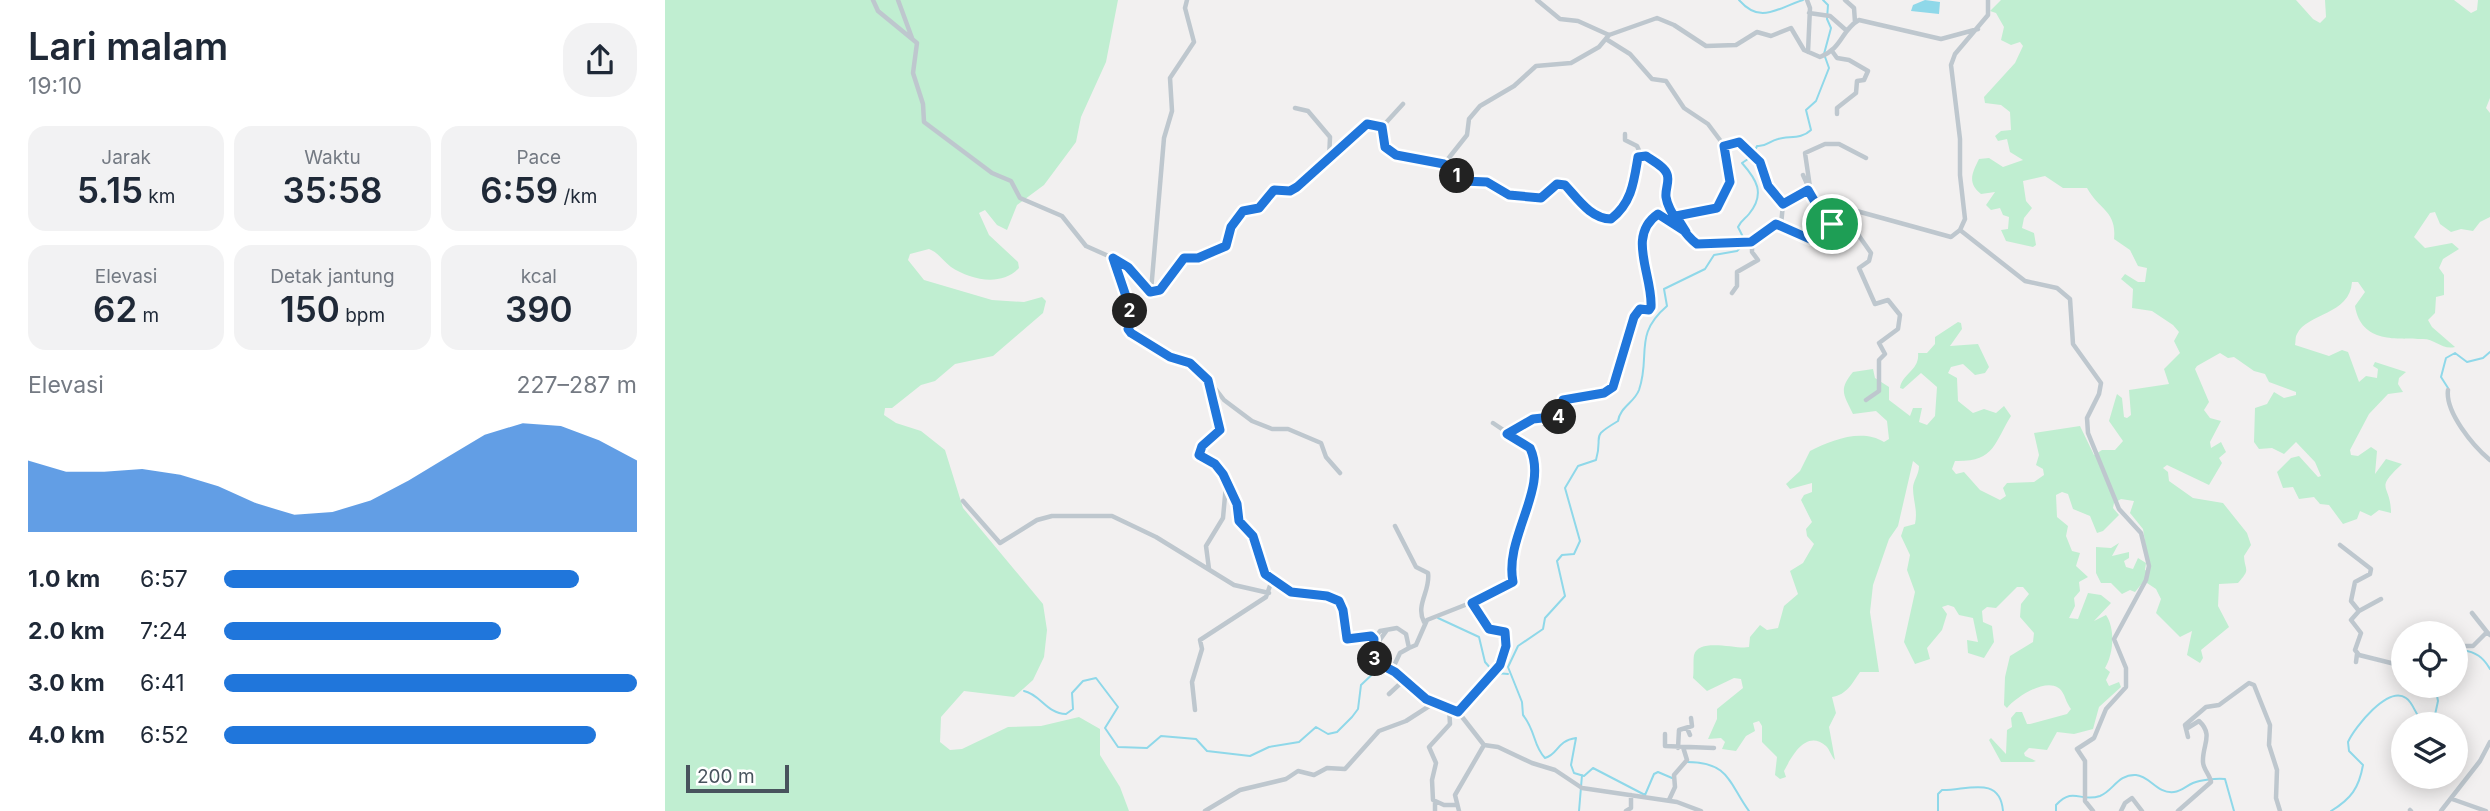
<!DOCTYPE html>
<html lang="id">
<meta charset="utf-8">
<style>
:root{--surface:#fff;--page:#f2f2f3;--text:#1f2937;--muted:#747a83;--accent:#2076db}
body{margin:0;font-family:Inter,sans-serif;background:var(--page);color:var(--text);height:100vh;display:flex;flex-direction:column;font-size:26px;white-space:nowrap}
*{box-sizing:border-box;margin:0}
p{font-size:23px;color:var(--muted)}
.icon{flex:none;width:38px;height:38px;fill:none;stroke:currentColor;stroke-width:2;stroke-linecap:round;stroke-linejoin:round}
.map{position:relative;flex:1;overflow:hidden}
.panel{display:flex;flex-direction:column;background:var(--surface);width:665px}
.panel>*{flex:none}
.controls{position:absolute;left:1726px;top:621px;display:grid;gap:14px}
.controls a{display:grid;place-items:center;width:77px;height:77px;border-radius:50%;background:var(--surface);box-shadow:0 4px 18px #0003;font-size:35px}
.scale{position:absolute;left:21px;bottom:18px;width:103px;box-sizing:border-box;padding-left:7px;border:4px solid #48535d;border-top:0;font-size:19px;line-height:24px;white-space:nowrap;color:#48535d;-webkit-text-stroke:5px #fff;paint-order:stroke}
.pin{position:absolute;display:grid;place-items:center;width:60px;height:60px;color:#fff;margin:-30px;border:4px solid #fff;border-radius:50%;box-shadow:0 2px 7px #0007}
.km{position:absolute;width:35px;height:35px;margin:-18px;border-radius:50%;background:#222;color:#fff;font-size:19px;line-height:35px;text-align:center}
.round{display:grid;place-items:center;flex:none;width:74px;height:74px;border-radius:28px;background:var(--page)}
.summary{display:flex;align-items:center;justify-content:space-between;height:119px;padding:0 28px}
h1{font-size:38px;font-weight:600;line-height:52px}
.stats{display:grid;grid-template-columns:repeat(3,1fr);gap:10px;height:119px;padding:7px 28px}
.stats div{display:grid;align-content:center;border-radius:18px;background:var(--page);text-align:center}
.stats b{font-size:35px;font-weight:600}
.stats small{font-size:19px;font-weight:400}
.stats p{font-size:19px}
.chart{height:196px;padding:14px 28px}
.chart p{display:flex;justify-content:space-between}
.chart svg{width:100%;height:126px;margin-top:7px;fill:var(--accent);opacity:.7}
ul{padding:0 28px;list-style:none;font-size:23px}
li{display:grid;grid-template-columns:112px 84px 1fr;align-items:center;height:52px}
li i{height:18px;border-radius:9px;background:var(--accent)}
main{display:flex;flex:1;min-height:0}
.map>svg:first-child{display:block}
.green{fill:#c0eed1}
.water{fill:#8fd8e9}
.lines{fill:none;stroke-linecap:round;stroke-linejoin:round}
.stream{stroke:#8fd8e9;stroke-width:2}
.minor{stroke:#bec7ce;stroke-width:4.5}
.route-casing{stroke:#fff;stroke-width:14}
.route{stroke:#2076db;stroke-width:9}
</style>
<main>
<section class="panel">
<div class="summary"><div><h1>Lari malam</h1><p>19:10</p></div><a class="round"><svg class="icon" aria-label="share" viewBox="0 0 24 24"><path d="M12 15V3M7 8l5-5 5 5M5 13v7h14v-7"/></svg></a></div>
<div class="stats">
<div><p>Jarak</p><b>5.15<small> km</small></b></div>
<div><p>Waktu</p><b>35:58</b></div>
<div><p>Pace</p><b>6:59<small> /km</small></b></div>
</div>
<div class="stats">
<div><p>Elevasi</p><b>62<small> m</small></b></div>
<div><p>Detak jantung</p><b>150<small> bpm</small></b></div>
<div><p>kcal</p><b>390</b></div>
</div>
<div class="chart"><p><span>Elevasi</span>227–287 m</p>
<svg viewBox="0 0 160 44" preserveAspectRatio="none"><path d="M0 44V19L10 23L20 23L30 22L40 24L50 28L60 34L70 38L80 37L90 33L100 26L110 18L120 10L130 6L140 7L150 12L160 19V44z"/></svg>
</div>
<ul>
<li><b>1.0 km</b>6:57<i style="width:86%"></i></li>
<li><b>2.0 km</b>7:24<i style="width:67%"></i></li>
<li><b>3.0 km</b>6:41<i style="width:100%"></i></li>
<li><b>4.0 km</b>6:52<i style="width:90%"></i></li>
</ul>
</section>
<div class="map">
<svg width="1825" height="811" viewBox="0 0 1825 811">
<rect width="100%" height="100%" fill="#f2f0f0"/>
<path class="green" d="M0 0H453L441 62 416 117 411 142 379 185 352 205 342 230 332 225 320 210 314 213 324 235 353 262 354 268C336 287 306 280 286 267 278 261 274 253 264 249L245 254 243 260 259 280 327 300 359 302 377 297 381 301 378 313 328 356 290 364 270 381 256 385 227 408H220L219 415 231 423 256 431 280 450 298 508 378 604 382 630 379 657 368 680 349 697 299 691 276 717 275 742 285 750 297 749 343 727 376 726 414 717 435 729V755L455 787 464 811H0Z
M1336 0H1631L1648 19 1655 23 1661 17 1660 0H1789L1806 13 1812 10 1813 0H1825V98L1821 108 1825 113V217L1815 222 1808 231 1796 229 1786 232 1775 224 1770 212 1765 213 1749 237 1760 248 1787 243 1794 249 1778 259 1774 268 1779 275V295L1771 297 1770 313 1763 320 1767 327 1790 347C1777 350 1770 339 1758 339 1733 338 1696 344 1690 306L1700 292 1693 282H1687C1685 315 1642 313 1632 334 1630 337 1631 341 1630 345L1664 356 1677 350 1683 352 1694 382 1701 376 1712 378 1713 369 1708 366 1710 362 1741 372 1734 378 1733 384 1738 392 1723 394 1704 414 1685 450 1686 455 1693 456 1706 447 1712 451 1710 474 1721 459 1737 464C1708 491 1726 483 1726 513L1714 510 1706 516 1695 511 1692 519 1678 524 1664 505 1655 504 1649 497 1634 499 1628 487 1618 488 1612 472 1626 458 1634 456 1653 477 1656 476 1650 462 1631 442 1619 454 1607 448 1594 449 1589 442 1590 408 1602 404 1609 392 1619 398 1631 395V392L1604 382 1600 374 1589 371 1569 357 1563 358 1555 353 1532 366 1530 369 1544 402 1539 410 1545 418 1556 421 1545 442 1546 448 1556 442 1561 452 1554 458 1557 463 1544 485 1502 465 1498 468 1503 472 1504 481 1528 498 1558 503 1582 533 1586 545 1579 556C1580 572 1586 568 1573 583L1554 584 1553 606 1564 627 1536 650 1538 658 1535 663 1522 655 1527 631 1515 637 1491 613 1496 599 1491 589 1479 581 1470 592 1465 590 1457 594 1446 583H1436L1431 573V547L1446 548 1454 543 1447 556 1464 552V558L1459 561 1461 567 1468 569 1473 558 1481 563 1480 570 1485 572 1478 529 1465 513 1469 501 1456 499 1449 503 1448 508 1454 515 1438 531 1432 533 1425 516 1408 509 1403 494 1397 492 1391 495 1392 517 1403 526 1401 536 1407 551 1415 553 1411 566 1423 577 1414 582 1415 591 1409 598 1410 606 1404 618 1413 619 1423 593 1436 595 1446 603 1429 621 1441 615C1451 630 1448 655 1440 668L1445 672 1441 680 1444 686 1454 682 1456 687 1434 707 1428 729 1409 734 1392 732 1382 750 1364 748 1359 753 1360 756 1371 761 1368 762H1336L1324 740 1326 738 1341 754 1342 730 1347 727 1346 718 1351 712H1357L1362 724H1365L1402 714 1406 709C1402 703 1401 700 1399 695 1389 671 1351 697 1342 708L1339 705 1340 677 1345 656 1368 642 1369 633 1355 617 1356 604 1364 594 1358 587H1352L1331 608 1322 607 1317 611 1318 622 1327 626 1329 642 1319 658 1303 653 1302 640 1313 642 1308 618 1294 615 1289 607 1283 605 1277 607 1282 614 1277 630 1262 648 1265 659 1250 664 1239 642 1250 592 1242 570 1245 555 1236 536 1239 527 1250 524C1253 510 1248 501 1248 488 1248 481 1254 475 1254 466L1248 461 1233 526 1224 539 1208 585 1205 612 1214 672H1195C1188 682 1182 695 1167 697L1171 713 1164 727 1170 760C1166 756 1165 750 1161 746 1141 729 1127 756 1119 771L1121 777 1115 779 1110 775 1112 757 1097 742V726L1094 721 1088 723 1090 731 1081 736 1071 751 1057 749 1060 742 1056 738 1043 739 1052 719V709L1078 688 1076 679 1069 678 1042 691 1028 678C1029 671 1028 661 1029 655 1034 637 1072 650 1084 647L1085 637 1095 625 1102 630 1113 628 1119 606 1133 594 1125 571 1138 563 1149 544 1142 536 1141 529 1147 522 1136 500 1139 495 1147 492V483L1125 489 1121 484 1135 471 1145 451C1166 440 1197 428 1219 442L1224 439 1222 421 1211 411 1188 414C1179 395 1173 390 1188 372L1208 369 1210 378 1224 387V400L1245 416 1248 408H1257L1254 422 1262 425 1270 416 1272 387 1256 373 1238 389 1235 388C1237 374 1255 370 1253 353H1262L1270 344V337L1293 322 1296 323 1297 329 1285 346 1313 344 1324 367 1320 373 1310 375 1298 364 1286 367 1283 373 1292 378 1293 401 1308 413 1319 409 1331 413 1339 406 1346 416C1329 443 1330 462 1290 461L1287 469 1291 474 1299 472 1315 490 1335 500 1341 496 1338 488 1342 483 1369 482 1379 475 1378 469 1371 465 1374 455 1369 433 1415 426 1429 455 1437 450H1450L1458 441 1444 421 1451 397 1452 394 1457 398 1459 417 1462 418 1466 415 1464 390 1504 384 1499 369 1515 353 1509 341 1514 332 1508 325 1487 311 1467 308 1468 289 1456 279 1460 274 1473 282H1480L1482 268 1473 266 1465 250 1449 239C1452 211 1434 210 1422 188H1398L1380 176 1358 181 1361 201 1367 208 1359 218 1357 228 1369 233 1371 245 1368 247 1341 241 1336 230 1343 229 1344 217 1338 215 1335 208 1326 210 1321 205 1330 192 1316 194C1302 183 1307 173 1314 159L1324 158 1338 167 1358 160 1345 152 1342 139 1333 141 1330 136 1336 131 1346 130 1345 112 1336 105 1320 103 1319 97 1350 63 1358 46 1355 42 1346 45 1336 40 1339 27 1331 13 1325 11Z"/>
<path class="water" d="M1260 0 1275 2 1274 14 1246 11 1248 5Z"/>
<g class="lines">
<path class="stream" d="M1074 0C1096 25 1112 8 1138 0
M1089 153 1092 146C1102 147 1104 141 1113 139 1124 136 1137 139 1146 130L1141 110 1151 101 1164 68 1159 54 1166 28 1162 19 1163 5 1158 0
M1079 239 1073 227C1076 220 1080 219 1084 214 1101 193 1091 179 1077 163L1086 157
M1783 388 1776 377 1781 358 1790 353 1802 362 1818 358 1825 352
M773 618 814 637 820 662 827 670
M1790 657 1797 650C1811 652 1818 657 1825 669
M831 673 843 674
M359 691C375 694 382 714 401 714L408 709 407 693 418 681 431 678 453 707 440 728 453 747 482 748 496 736 531 739 542 751 585 756 604 747 634 742 651 727 663 734 672 732 687 717 693 709 696 685 715 667
M1768 724 1773 701 1770 686
M1022 762C1065 762 1064 784 1084 811
M1007 778 993 772 989 774 980 795 928 768 919 776 909 773 906 765 911 738C891 741 894 754 880 758 868 746 871 731 858 715L857 702 843 667 853 646 878 629 880 618 900 596 892 561 897 555 909 554 915 541 900 488 913 466 931 460C939 433 923 439 953 421 955 407 969 403 974 390 986 355 968 335 1002 306L999 289 1040 269 1049 255 1072 251 1078 245
M914 811 917 775
M1273 811V794L1277 790C1300 791 1335 774 1338 811
M1391 811V805C1409 786 1415 803 1435 796 1448 791 1453 774 1471 775 1485 776 1492 794 1509 792 1517 791 1521 786 1528 783 1535 780 1552 778 1560 779L1569 811
M1666 811C1686 799 1694 788 1698 765L1684 751 1683 742C1690 727 1723 685 1741 698 1750 704 1750 718 1761 724"/>
<path class="minor" d="M208 0 213 11 252 43 248 73 258 104 259 122 327 173 346 181 355 198 397 216 421 246 448 258 468 317 463 329 466 333 505 357 525 363 544 381 555 427 551 437 537 446 533 455 550 464 558 474 572 504 574 521 588 536 600 574 626 592 662 595 674 601 679 610 682 639 708 637 711 662 730 672 761 699 794 713 819 745 833 747 867 763 890 770 917 788 1012 802 1036 811
M233 0 247 38
M872 0 895 19 913 21 944 35
M1142 0 1145 8 1143 52
M1180 0 1189 8 1190 22
M1144 13 1165 16 1182 31
M941 39 965 54 987 79 1001 81 1019 108 1043 124 1061 148 1065 178 1063 191 1052 208 1011 216
M1167 51 1172 58 1184 60 1203 71 1199 80 1192 81 1191 93 1172 108V114
M630 108 643 111 665 137 664 160
M717 127 738 104
M960 134V140L972 146 976 155
M1060 146 1074 142 1097 164 1103 186 1118 204 1116 225
M779 164 802 135 804 119 815 106 849 86 871 66 906 63 934 47 944 35 992 18 1009 25 1041 46 1071 45 1092 32 1106 36 1126 28 1139 50 1155 57C1178 48 1176 30 1194 20L1276 39 1313 29
M1138 175 1154 210 1167 224
M1118 204 1145 187 1140 153 1160 144H1174L1201 158
M1174 217 1192 233 1206 253 1204 261 1194 268 1210 304 1223 300 1235 315 1233 329 1214 343 1220 354 1214 360V391L1201 400
M1295 230 1360 281 1392 288 1405 299 1408 344 1436 383 1434 394 1422 418 1423 433 1454 509 1476 533 1484 566 1481 580 1449 639 1461 668V687L1441 709 1429 738 1412 749 1420 761V801L1428 811
M448 258 463 267 485 292 495 290 519 258H533L561 246 566 227 578 211 594 208 609 190 625 191 632 187 702 124 717 127 720 147 731 154 779 164 798 181 822 182 844 195 876 198 892 184 900 185C913 199 926 219 946 219 967 203 968 181 973 157L981 156C1004 172 1003 171 1001 198L1032 244 1086 242 1111 224 1145 239 1188 210 1286 237 1295 230 1300 219 1295 175V139L1286 65 1290 54 1323 15V0
M486 291 499 138 507 111 505 78 529 42 520 8 522 0
M1067 293 1072 286V272L1093 260 1087 252V243
M546 383 559 400 587 421 607 429H623L656 443 661 457 675 473
M1783 390C1780 412 1808 446 1825 460
M879 424 892 432
M842 434 868 419 896 416 898 400 939 393 948 387 969 317 975 309 984 310 986 307C988 276 961 236 993 214L1018 229
M298 501 335 543 372 520 387 516H447L491 537 569 585 604 593
M730 526 751 567 763 573C766 590 750 605 759 622
M1675 545 1706 569 1705 574 1690 582 1686 601 1694 611
M544 569 541 546 558 518 561 485
M1716 599 1694 611 1686 620 1696 633 1690 650 1694 655 1738 666
M1807 613 1822 632
M709 639 715 631 732 628 741 634 744 648 751 645 762 620 833 592 848 583 847 546 862 510 870 466 865 448 828 423
M1790 646H1808L1822 632 1825 635
M709 648 722 630
M1691 662 1692 654
M698 664 702 661 709 640
M727 670 735 653 744 648
M724 694 738 681
M784 707 785 724 764 747 771 763 767 780 768 800 779 805H791
M530 710 527 682 537 649 535 640 601 597 607 580
M793 712 835 665 841 646 840 633 824 629 807 603
M1022 728 1025 735
M1000 734V746L1049 748
M1523 737 1520 725 1541 707 1554 705 1584 683 1589 685 1605 725 1604 745 1612 770 1611 798 1615 811
M1013 748 1014 730 1027 726 1026 718
M1787 799 1821 811
M1004 800 1010 787 1009 775 1022 760 1018 747
M770 803V811
M1745 810 1746 811
M540 811 575 790 621 779 633 771 649 775 662 768 680 769 714 731 741 721 769 703
M794 811 790 795 819 745
M961 811 966 808V795
M1456 811 1460 803 1467 798 1477 811
M1513 811 1546 782C1545 775 1538 769 1538 762 1537 745 1549 735 1534 721L1521 729
M1776 811 1815 761 1825 742"/>
</g>
<g class="lines">
<defs>
<path id="route" d="M1167 224 1145 239 1111 224 1086 242 1032 244C1021 236 1003 211 1001 197 1000 189 1005 181 1002 174 1000 167 988 161 981 156L973 157C969 181 967 203 946 219 926 219 913 199 900 185L892 184 876 198 844 195 822 182 798 181 779 164 731 155 720 147 717 127 702 124 632 187 625 191 609 190 594 208 578 211 566 227 561 246 533 258H519L495 290 485 292 463 267 448 258 468 317 463 329 466 333 505 357 525 363 543 380 555 430 537 446 534 455 550 464 558 474 572 504 574 521 588 536 600 574 626 592 662 596 674 601 678 610 682 639 706 636 709 639 708 654 713 663 730 672 761 699 793 712 835 665 841 646 840 632 824 629 807 603 848 582C839 537 884 489 865 448L842 434 868 419 896 416 898 400 939 393 948 387 969 317 975 309 984 310 986 307C988 275 961 236 993 214L1021 232 1011 216 1052 208 1065 182 1059 146 1074 142 1095 162 1103 186 1118 204 1143 190 1154 209 1167 224"/>
</defs>
<use href="#route" class="route-casing"/>
<use href="#route" class="route"/>
</g>
</svg>
<div class="controls">
<a><svg class="icon" aria-label="locate" viewBox="0 0 24 24"><circle cx="12" cy="12" r="6"/><path d="M12 2v4M12 18v4M2 12h4M18 12h4"/></svg></a>
<a><svg class="icon" aria-label="layers" viewBox="0 0 24 24"><path d="M12 4l9 5-9 5-9-5zM3 14l9 5 9-5"/></svg></a>
</div>
<div class="scale">200 m</div>
<div class="pin" style="left:1167px;top:224px;background:#1e9e55"><svg class="icon" aria-label="arrive" viewBox="0 0 24 24"><path d="M6 21V4h12l-3 4 3 4H6"/></svg></div>
<b class="km" style="left:792px;top:176px">1</b>
<b class="km" style="left:465px;top:311px">2</b>
<b class="km" style="left:710px;top:659px">3</b>
<b class="km" style="left:894px;top:417px">4</b>
</div>
</main>
